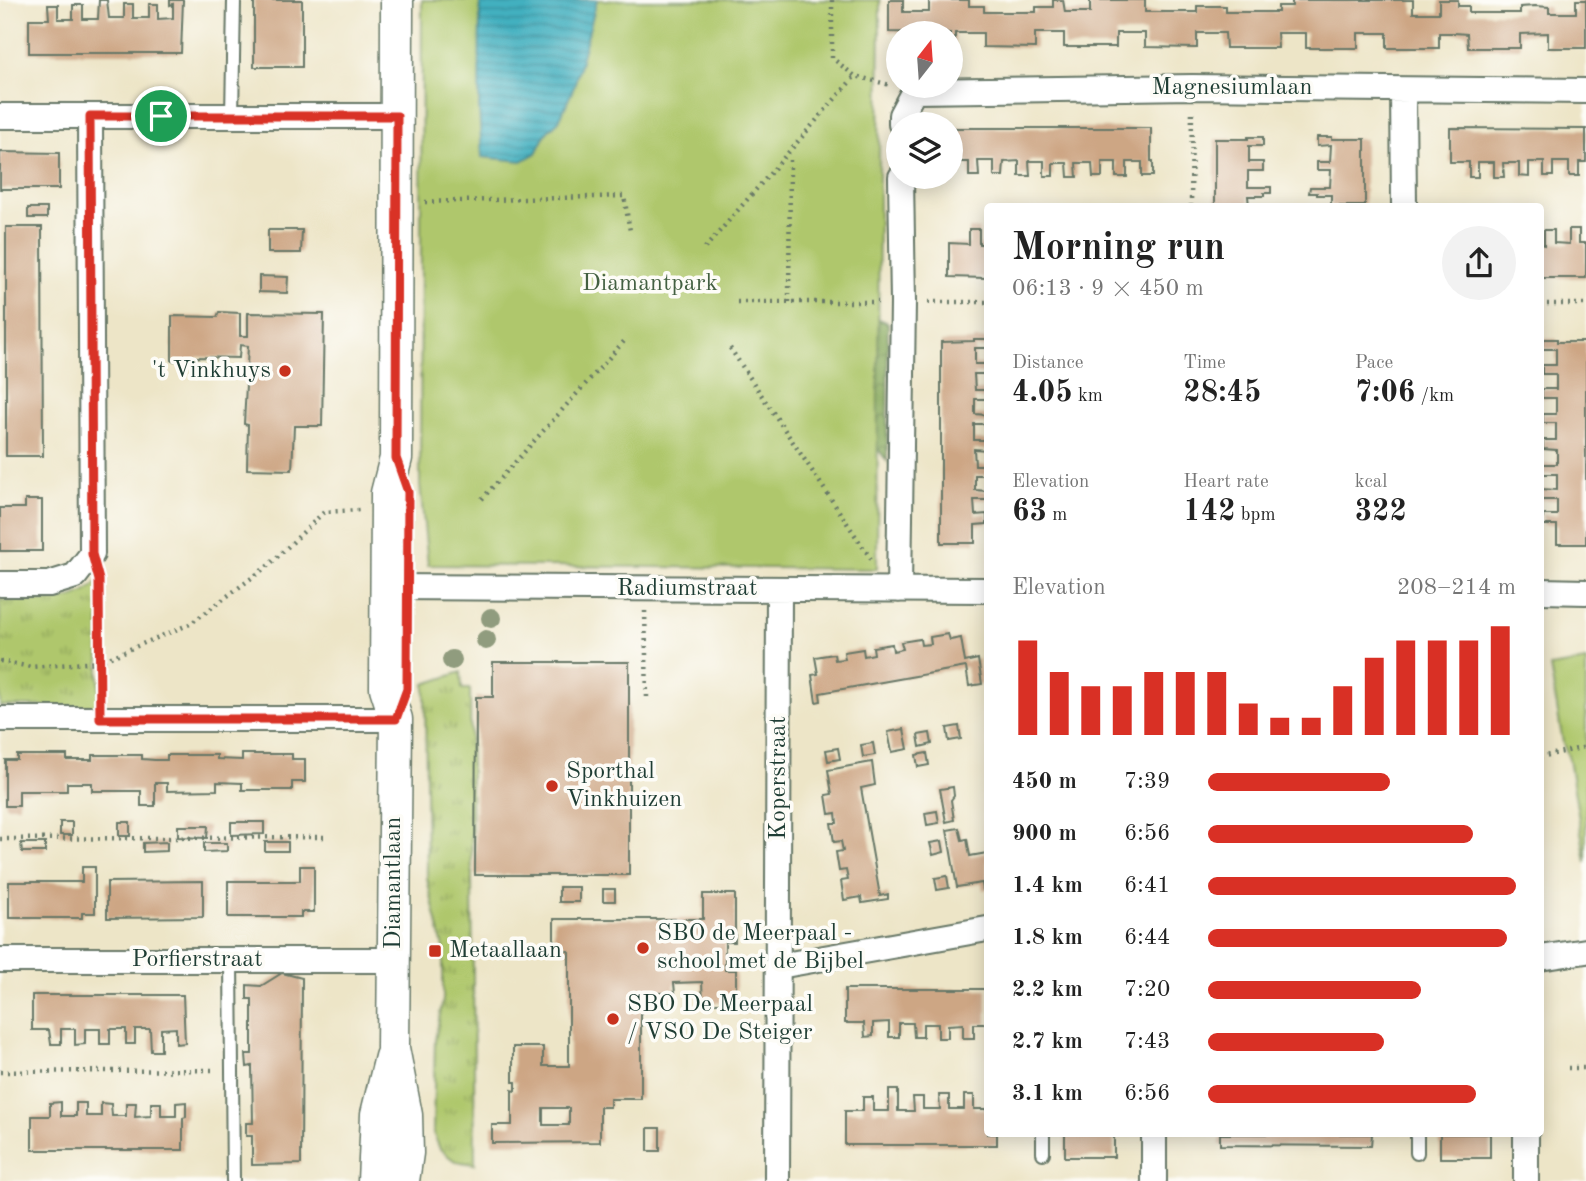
<!DOCTYPE html>
<meta charset="utf-8">
<style>
:root{--surface:#fff;--page:#f2f2f2;--text:#222;--muted:#767676;--accent:#d93025}
body{margin:0;font-family:"Old Standard TT",serif;background:var(--page);color:var(--text);height:100vh;display:flex;flex-direction:column;font-size:26px;white-space:nowrap}
*{box-sizing:border-box;margin:0}
p{font-size:23px;color:var(--muted)}
.icon{flex:none;width:38px;height:38px;fill:none;stroke:currentColor;stroke-width:2;stroke-linecap:round;stroke-linejoin:round}
.map{position:relative;flex:1;overflow:hidden}
.details{position:absolute;left:984px;top:203px;width:560px;height:934px;display:flex;flex-direction:column;background:var(--surface);border-radius:7px;box-shadow:0 4px 18px #0003}
.details>*{flex:none}
.needle{width:46px;rotate:17deg}
.tools{position:absolute;left:886px;top:21px;display:grid;gap:14px}
.tools a{display:grid;place-items:center;width:77px;height:77px;border-radius:50%;background:var(--surface);box-shadow:0 4px 18px #0003;font-size:35px}
.pin{position:absolute;display:grid;place-items:center;width:60px;height:60px;color:#fff;margin:-30px;border:4px solid #fff;border-radius:50%;box-shadow:0 2px 7px #0007}
.round{display:grid;place-items:center;flex:none;width:74px;height:74px;border-radius:37px;background:var(--page)}
.headline{display:flex;align-items:center;justify-content:space-between;height:119px;padding:0 28px}
h1{font-size:38px;font-weight:700;line-height:52px}
.figures{display:grid;grid-template-columns:repeat(3,1fr);gap:10px;height:119px;padding:7px 28px}
.figures div{display:grid;align-content:center}
.figures b{font-size:30px;font-weight:700}
.figures small{font-size:19px;font-weight:400}
.figures p{font-size:19px}
.chart{height:196px;padding:14px 28px}
.chart p{display:flex;justify-content:space-between}
.chart svg{width:100%;height:126px;margin-top:7px;stroke:var(--accent);stroke-width:6}
ul{padding:0 28px;list-style:none;font-size:23px}
li{display:grid;grid-template-columns:112px 84px 1fr;align-items:center;height:52px}
li i{height:18px;border-radius:9px;background:var(--accent)}
.map>svg:first-child{display:block}
.grass{fill:url(#grass-tufts);stroke:#678250;stroke-width:2}
.forest{fill:url(#forest-crowns);stroke:#55744a;stroke-width:2}
.green{fill:#afc76c;stroke:#678250;stroke-width:2}
.water{fill:url(#water-rules);stroke:#30767a;stroke-width:2}
.building{fill:#cda684;fill-rule:evenodd}
.lines{fill:none;stroke-linecap:round;stroke-linejoin:round}
.service-casing{stroke:#677867;stroke-width:16}
.minor-casing{stroke:#677867;stroke-width:28}
.tertiary-casing{stroke:#677867;stroke-width:35}
.path{stroke:#677867;stroke-width:4.5;stroke-dasharray:2 5;stroke-linecap:butt}
.service{stroke:#fff;stroke-width:12}
.minor{stroke:#fff;stroke-width:24}
.tertiary{stroke:#fff;stroke-width:32}
.tree{fill:#909c7e}
.route-casing{stroke:#fff;stroke-width:14}
.route{stroke:#d93025;stroke-width:9}
.poi-dot{fill:#c8321e;stroke:#fdfcf7;stroke-width:2.5}
.labels{text-anchor:middle;dominant-baseline:central;stroke-width:7;stroke-linejoin:round;paint-order:stroke}
.street-label{font-size:24px;fill:#1f3d34;stroke:#fdfcf7}
.park-label{font-size:24px;fill:#436042;stroke:#fdfcf7}
.poi-label{font-size:24px;fill:#1f3d34;stroke:#fdfcf7;text-anchor:start}
</style>
<div class="map">
<svg width="1586" height="1181" viewBox="0 0 1586 1181">
<defs>
<pattern id="grass-tufts" width="24" height="20" patternUnits="userSpaceOnUse" patternTransform="scale(1.75)"><rect width="24" height="20" fill="#afc76c"/><path d="M3 7l-1-3M5 7V3M7 7l1-3M15 17l-1-3M17 17v-4M19 17l1-3" fill="none" stroke="#8ea35a"/></pattern>
<pattern id="forest-crowns" width="20" height="18" patternUnits="userSpaceOnUse" patternTransform="scale(1.75)"><rect width="20" height="18" fill="#8bac60"/><path d="M2 6a3 3 0 1 1 6 0M12 15a3 3 0 1 1 6 0" fill="none" stroke="#718d50"/></pattern>
<pattern id="water-rules" width="6" height="5" patternUnits="userSpaceOnUse" patternTransform="scale(1.75)"><rect width="6" height="5" fill="#42b0c0"/><path d="M0 2.5h6" fill="none" stroke="#37909d"/></pattern>
</defs>
<rect width="100%" height="100%" fill="#fdfcf7"/>
<filter id="ink" filterUnits="userSpaceOnUse"><feTurbulence type="fractalNoise" baseFrequency=".0143" numOctaves="2"/><feDisplacementMap in="SourceGraphic" scale="14" xChannelSelector="R" yChannelSelector="G"/><feConvolveMatrix kernelMatrix="1 2 1 2 8 2 1 2 1" color-interpolation-filters="sRGB"/></filter>
<filter id="wash" filterUnits="userSpaceOnUse"><feTurbulence type="fractalNoise" baseFrequency=".00686" numOctaves="4" result="noise"/><feDisplacementMap in="SourceGraphic" scale="28" xChannelSelector="R" yChannelSelector="G"/><feGaussianBlur stdDeviation="1.57" result="paint"/><feColorMatrix in="noise" values="0 0 0 0 0 0 0 0 0 0 0 0 0 0 0 0 0 1.4 0 .05"/><feComposite in="paint" operator="in"/></filter>
<g filter="url(#wash)">
<rect width="100%" height="100%" fill="#ede5c7"/>
<path class="grass" d="M99 580V706H0V600C33 600 77 608 99 580Z
M461 672 462 689H470L475 1164 455 1161 447 1155 440 1149 433 1133 435 1040 443 1000V947L427 879 425 684Z"/>
<path class="forest" d="M849 306 888 323 887 461 840 398Z"/>
<path class="green" d="M422 0H880L877 569 428 565 420 484Z
M1586 661V862L1569 759 1563 743 1550 667Z"/>
<path class="water" d="M480 0H597L574 87 559 121 546 133 536 153 522 161 482 157 479 109Z"/>
<g id="blocks">
<path class="building" d="M99 0H107L109 18H124V4H133V18H149V4H158V19L173 18V4L170 5V0H183L181 53H29V19H49L48 5H58V19H73V5H83V19H98Z
M254 0H302V67H254Z
M889 0H903V12H929V0H969V6H984V12H1036V7H1053V0H1063L1065 12H1090V0H1145V12H1197V6H1226V12H1278V6H1292V0H1413V13H1439V0H1458V6H1469V13H1520V7L1535 6 1549 7V13H1576V0H1586V48H1548V33L1520 34V48H1468L1467 34 1454 33H1439V48H1387V33H1358V48H1306V33H1277L1278 48H1226L1225 33H1197V48L1145 47V33H1116V47H1064V33H1035V48L983 47V33H955V47H950V33L889 32Z
M950 128H1151V161H1153V176H1142V162H1127V177H1116V162H1102V177H1093L1092 163H1076L1077 177H1068L1067 163H1053V176H1044V161H1029L1030 176H1019V161L1004 162 1003 176H994V161H978L979 176H969V162H950Z
M1450 128 1586 129V162H1579V176H1569V162H1553V176H1544V162H1529V177L1519 176V163H1503L1504 177H1494V162H1478V177H1469V162H1450Z
M1248 137H1263V146H1249V162H1263V171H1248V187H1271V193H1264V196H1248L1249 206H1215V139H1248Z
M1317 137H1332V139H1365V206H1331V195H1317V193H1309L1310 187H1330L1331 170H1317V162H1330L1331 145 1317 146Z
M0 152 59 153V189H0Z
M28 208H47V218H28Z
M6 227H42L43 456H6Z
M969 229H979V244H987V278L949 277V243L969 244Z
M1569 229H1579V243H1586V278H1540V244L1544 245V230H1554V243L1569 244Z
M268 230H302L301 253H268Z
M259 276 288 277 287 293 259 292Z
M219 312 240 313V336H248V313L324 314 322 426H294L292 470 247 469 248 425 244 424 248 346 240 345 239 358 197 357 195 361H172V316L217 317Z
M974 339H987V348H975V364H987V374H974L975 390H987V399H975V414L987 415V424H974V440H987V450L974 449 975 465H987V475H975V490L987 491V500H974L975 515 987 514V524L975 525V543H941V342L974 341Z
M1543 339H1557V342H1586V544H1557V525H1543V515H1557V500H1540V489L1557 490V474H1543V464H1557V450L1543 449V440H1556V423H1543V414H1556V398H1542V389H1556V374H1542V365H1556V349H1542Z
M25 500H42V551H0V508H25Z
M948 634 950 640 961 638 965 662 978 659 982 684 969 686 966 667 820 693 821 701 816 702 812 675 818 674 815 657 834 654 835 660 845 659 844 652 863 649 864 656 874 654 873 647 892 644 893 651 903 649 901 642 920 639 921 645 931 644 930 637Z
M493 662H629V875H475L476 697H493Z
M959 726 961 739 949 741 947 728Z
M904 729 908 749 892 752 888 732Z
M930 733 932 744 920 747 918 735Z
M873 743 875 755 863 757 861 745Z
M838 748 840 759 828 761 826 750Z
M927 753 929 765 918 767 916 755Z
M242 754H292V759H305V782H292V790H242V783L217 782V790L167 791V783H155V806H141V791H92V783H67V791H19V806H5V760H17V755H67V760H92V755H142V759L155 760H167V755H217V759L242 760Z
M872 762 875 785 861 788 880 896 888 894V899L862 903 861 897 844 900 841 881 848 880 846 870 839 871 836 852 843 851 841 841 834 842 831 823H837L836 813 829 814 826 795 832 794 828 770Z
M953 787 954 796 951 800 954 820 946 822 940 789Z
M937 811 939 823 927 825 925 813Z
M60 822H72V835H60Z
M119 822H130V836H119Z
M231 822H264V834L231 835Z
M178 826H208L207 838 178 837Z
M959 828 962 840 967 839 970 856 987 853V889L983 890 982 883 957 887 947 830Z
M942 841 944 852 933 855 930 843Z
M167 842V851L143 852V843Z
M265 842H288V851H265Z
M21 843H45V852H22Z
M204 843H227V851L204 852Z
M300 866H314V912H301V917H228V881H300Z
M82 867H95V913H82V918H9V882H82Z
M947 876 949 888 937 890 935 878Z
M203 881V917L107 918V882Z
M559 887H579V902H559Z
M603 889H615V901H603Z
M703 894H735V942H725V970H736V1003H703L702 982 674 983 675 993H641V1099H610V1107H600V1142L492 1143V1125H512V1090L516 1091V1082H513V1047H543V1066H569V951H554V919H703ZM543 1108H569V1125H543Z
M282 973 302 978 301 1164 252 1165V1136H246V1123H253L252 1066 247 1067 246 1054H252V999H247V985L261 986Z
M845 989H987V1024H974V1038H963V1024L948 1025V1038H938V1024H923V1037H914L913 1023H899V1037H889V1022L873 1023V1036L865 1037 864 1023H845Z
M32 995H183L185 1043 176 1044V1028L161 1029V1051H151L150 1029H135V1044H126V1029H110V1044H100V1029H85V1044L75 1045V1029H61V1044H51L49 1030H32Z
M889 1090H898V1111H914L913 1097H923V1109H940L939 1095H949V1109H964V1095H974V1109H987V1134H997V1145H845V1111H863V1097H873V1111H889Z
M61 1102V1116H76V1103H86V1116H101V1103L111 1104 112 1116H126V1103H136L135 1117 151 1116V1103H161V1116H176V1103L186 1102V1117L183 1118V1150H32V1116H50V1103Z
M648 1128H660V1151H648Z
M1065 1134H1114V1157H1065Z
M1220 1134H1372L1371 1146 1220 1145Z
M1440 1134H1490V1158H1440Z"/>
</g>
</g>
<g filter="url(#ink)">
<use href="#blocks" fill-opacity="0" stroke="#677867" stroke-width="2"/>
<g class="lines">
<defs>
<path id="service" d="M232 116 234 0
M231 960 233 1181
M1043 1153V1134
M1417 1153V1134"/>
<path id="minor" d="M1403 90 1404 206
M0 116H397
M901 124V115L914 91 1192 87 1586 91
M0 584H49L75 576 92 554 90 116
M386 587 987 590
M899 590 903 302 901 177
M1540 591 1586 592
M0 719H396
M1540 958 1586 951
M0 960H394
M779 966 987 929
M1154 1134V1181
M777 1181 779 589
M1526 1181V1134"/>
<path id="tertiary" d="M397 0 396 458 387 493 386 688 396 719 393 1048 406 1115 407 1153 403 1181
M374 1181 377 1114 391 1057"/>
</defs>
<use href="#service" class="service-casing"/>
<use href="#minor" class="minor-casing"/>
<use href="#tertiary" class="tertiary-casing"/>
<path class="path" d="M832 0V58L855 76 890 85
M425 202 624 196 630 231
M1191 206 1192 109
M705 248 855 76
M737 302H878
M789 302 790 159
M928 302H987
M1540 304H1586
M730 348 873 562
M482 499 626 339
M645 611 647 698
M0 661 31 667 99 662 190 624 269 565 324 512 360 510
M99 695V585
M1540 757 1586 747
M0 839 326 837
M1568 1068H1586
M0 1072 213 1070"/>
<use href="#service" class="service"/>
<use href="#minor" class="minor"/>
<use href="#tertiary" class="tertiary"/>
</g>
<g class="tree">
<circle cx="491" cy="618" r="10"/>
<circle cx="486" cy="640" r="10"/>
<circle cx="452" cy="660" r="10"/>
</g>
</g>
<g class="lines" filter="url(#ink)">
<defs>
<path id="route" d="M90 116H397L396 458 408 492 407 689 396 719H100L99 580 92 554Z"/>
</defs>
<use href="#route" class="route-casing"/>
<use href="#route" class="route"/>
</g>
<g class="poi-dot">
<circle cx="285" cy="371" r="7"/>
<circle cx="552" cy="786" r="7"/>
<circle cx="643" cy="948" r="7"/>
<rect x="428" y="944" width="14" height="14" rx="3.5"/>
<circle cx="613" cy="1019" r="7"/>
</g>
<g class="labels">
<g class="street-label">
<text x="1232" y="88">Magnesiumlaan</text>
<text x="687" y="589">Radiumstraat</text>
<text transform="translate(779 778) rotate(-90)">Koperstraat</text>
<text transform="translate(394 883) rotate(-90)">Diamantlaan</text>
<text x="197" y="960">Porfierstraat</text>
</g>
<g class="park-label">
<text x="650" y="284">Diamantpark</text>
</g>
<g class="poi-label">
<text x="271" y="371" text-anchor="end">'t Vinkhuys</text>
<text x="566" y="772">Sporthal<tspan x="566" dy="28">Vinkhuizen</tspan></text>
<text x="657" y="934">SBO de Meerpaal -<tspan x="657" dy="28">school met de Bijbel</tspan></text>
<text x="449" y="951">Metaallaan</text>
<text x="627" y="1005">SBO De Meerpaal<tspan x="627" dy="28">/ VSO De Steiger</tspan></text>
</g>
</g>
</svg>
<div class="tools">
<a><svg class="needle" viewBox="-14 -14 28 28"><path d="M0-13l5 13h-10z" fill="#e53935"/><path d="M0 13l5-13h-10z" fill="#767676"/></svg></a>
<a><svg class="icon" aria-label="layers" viewBox="0 0 24 24"><path d="M12 4l9 5-9 5-9-5zM3 14l9 5 9-5"/></svg></a>
</div>
<div class="pin" style="left:161px;top:116px;background:#1e9e55"><svg class="icon" aria-label="arrive" viewBox="0 0 24 24"><path d="M6 21V4h12l-3 4 3 4H6"/></svg></div>
<section class="details">
<div class="headline"><div><h1>Morning run</h1><p>06:13 · 9 × 450 m</p></div><a class="round"><svg class="icon" aria-label="share" viewBox="0 0 24 24"><path d="M12 15V3M7 8l5-5 5 5M5 13v7h14v-7"/></svg></a></div>
<div class="figures">
<div><p>Distance</p><b>4.05<small> km</small></b></div>
<div><p>Time</p><b>28:45</b></div>
<div><p>Pace</p><b>7:06<small> /km</small></b></div>
</div>
<div class="figures">
<div><p>Elevation</p><b>63<small> m</small></b></div>
<div><p>Heart rate</p><b>142<small> bpm</small></b></div>
<div><p>kcal</p><b>322</b></div>
</div>
<div class="chart"><p><span>Elevation</span>208–214 m</p>
<svg viewBox="0 0 160 44" preserveAspectRatio="none"><path d="M5 44V11M15 44V22M25 44V27M35 44V27M45 44V22M55 44V22M65 44V22M75 44V33M85 44V38M95 44V38M105 44V27M115 44V17M125 44V11M135 44V11M145 44V11M155 44V6"/></svg>
</div>
<ul>
<li><b>450 m</b>7:39<i style="width:59%"></i></li>
<li><b>900 m</b>6:56<i style="width:86%"></i></li>
<li><b>1.4 km</b>6:41<i style="width:100%"></i></li>
<li><b>1.8 km</b>6:44<i style="width:97%"></i></li>
<li><b>2.2 km</b>7:20<i style="width:69%"></i></li>
<li><b>2.7 km</b>7:43<i style="width:57%"></i></li>
<li><b>3.1 km</b>6:56<i style="width:87%"></i></li>
</ul>
</section>
</div>
